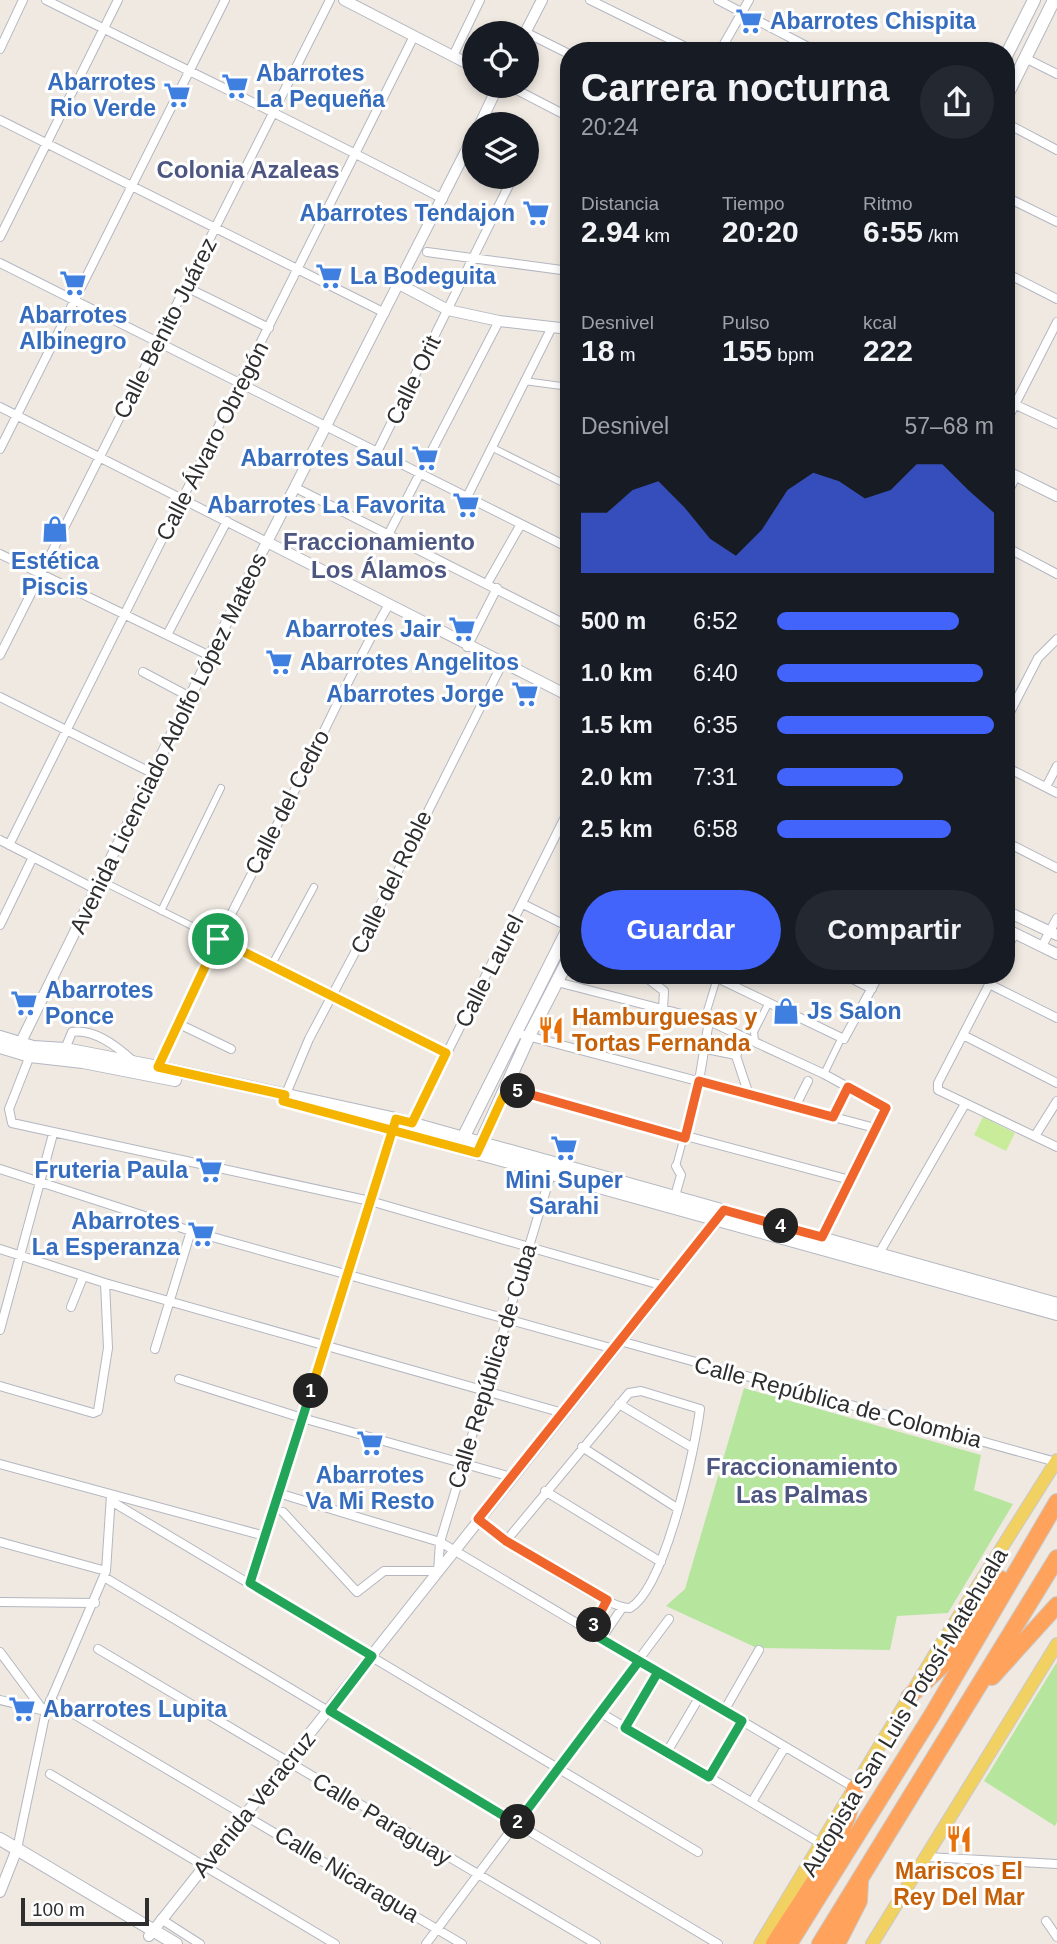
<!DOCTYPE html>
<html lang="es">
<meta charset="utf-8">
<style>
:root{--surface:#171b24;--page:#242831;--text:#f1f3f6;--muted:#9ea1a6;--accent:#4264fb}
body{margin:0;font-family:Arial,sans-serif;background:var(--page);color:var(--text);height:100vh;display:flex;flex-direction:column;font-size:26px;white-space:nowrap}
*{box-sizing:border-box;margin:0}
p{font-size:23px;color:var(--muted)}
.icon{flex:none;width:38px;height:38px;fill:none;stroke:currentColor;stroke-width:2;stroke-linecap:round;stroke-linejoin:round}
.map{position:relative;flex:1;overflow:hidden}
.details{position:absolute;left:560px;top:42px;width:455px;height:942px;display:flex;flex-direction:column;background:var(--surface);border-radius:28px;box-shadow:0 4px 10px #0003}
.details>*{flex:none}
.controls{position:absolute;left:462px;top:21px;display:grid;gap:14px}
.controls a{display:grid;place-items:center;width:77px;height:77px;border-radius:50%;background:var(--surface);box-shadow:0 4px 10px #0003;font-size:35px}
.scale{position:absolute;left:21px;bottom:18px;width:128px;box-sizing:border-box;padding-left:7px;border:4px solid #2e2e2e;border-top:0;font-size:19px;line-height:24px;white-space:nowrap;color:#2e2e2e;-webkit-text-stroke:5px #fff;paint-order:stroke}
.pin{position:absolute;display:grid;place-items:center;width:60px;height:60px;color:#fff;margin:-30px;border:4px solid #fff;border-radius:50%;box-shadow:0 2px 7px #0007}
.km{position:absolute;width:35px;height:35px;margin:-18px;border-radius:50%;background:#222;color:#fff;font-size:19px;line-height:35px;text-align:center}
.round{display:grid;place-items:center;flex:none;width:74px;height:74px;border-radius:37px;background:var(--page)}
.head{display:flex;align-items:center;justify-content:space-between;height:119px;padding:0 21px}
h1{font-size:38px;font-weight:600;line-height:52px}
.metrics{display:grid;grid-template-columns:repeat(3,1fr);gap:10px;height:119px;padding:7px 21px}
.metrics div{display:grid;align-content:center}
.metrics b{font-size:30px;font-weight:600}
.metrics small{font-size:19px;font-weight:400}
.metrics p{font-size:19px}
.chart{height:196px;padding:14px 21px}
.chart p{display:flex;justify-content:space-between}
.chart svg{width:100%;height:126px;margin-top:7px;fill:var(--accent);opacity:.7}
.button{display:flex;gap:14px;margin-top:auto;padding:14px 21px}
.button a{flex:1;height:80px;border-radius:42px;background:var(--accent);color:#fff;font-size:28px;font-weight:600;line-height:80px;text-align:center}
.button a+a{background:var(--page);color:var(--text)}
ul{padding:0 21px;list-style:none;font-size:23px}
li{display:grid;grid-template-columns:112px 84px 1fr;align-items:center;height:52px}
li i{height:18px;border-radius:9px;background:var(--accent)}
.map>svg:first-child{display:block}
.green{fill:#b6e59e}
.pitch{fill:#c9ec9a}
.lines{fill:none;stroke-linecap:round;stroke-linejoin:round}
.pedestrian-casing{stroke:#b4b7c1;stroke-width:8}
.minor-casing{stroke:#b4b7c1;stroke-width:10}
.tertiary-casing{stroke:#b4b7c1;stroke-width:12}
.secondary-casing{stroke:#b4b7c1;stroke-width:14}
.primary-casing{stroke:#c9c9c9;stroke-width:14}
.motorway-casing{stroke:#c9c9c9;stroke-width:18}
.pedestrian{stroke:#fff;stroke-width:6}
.minor{stroke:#fff;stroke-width:8}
.tertiary{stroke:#fff;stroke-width:10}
.secondary{stroke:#fff;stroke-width:12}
.primary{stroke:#f2d163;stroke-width:12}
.motorway{stroke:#ffa35c;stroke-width:16}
.split-1-casing{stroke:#fff;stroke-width:14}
.split-2-casing{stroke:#fff;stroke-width:14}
.split-3-casing{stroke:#fff;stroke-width:14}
.split-4-casing{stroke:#fff;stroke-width:14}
.split-5-casing{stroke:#fff;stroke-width:14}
.split-6-casing{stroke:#fff;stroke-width:14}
.split-1{stroke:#f5b400;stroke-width:9}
.split-2{stroke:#22a559;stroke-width:9}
.split-3{stroke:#22a559;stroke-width:9}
.split-4{stroke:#f0652b;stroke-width:9}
.split-5{stroke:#f0652b;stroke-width:9}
.split-6{stroke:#f5b400;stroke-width:9}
.labels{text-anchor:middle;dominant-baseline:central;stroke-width:6;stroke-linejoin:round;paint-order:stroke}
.shop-label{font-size:23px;font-weight:bold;fill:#366cbe;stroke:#fff;text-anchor:end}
.street-label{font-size:23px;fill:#2e2e2e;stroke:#fff}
.food-label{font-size:23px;font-weight:bold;fill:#c56008;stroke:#fff;text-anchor:start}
.neighbourhood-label{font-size:24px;font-weight:bold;fill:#4d5680;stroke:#fff}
</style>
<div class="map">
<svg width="1057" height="1944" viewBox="0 0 1057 1944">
<rect width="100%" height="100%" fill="#efe9e1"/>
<path class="green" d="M744 1388 981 1455 974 1490 1013 1504 948 1613 897 1616 890 1650 757 1648 666 1606 685 1589Z
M1057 1662V1822L1055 1826 984 1781Z"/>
<path class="pitch" d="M983 1117 1015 1133 1006 1151 974 1135Z"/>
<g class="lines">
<defs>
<path id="pedestrian" d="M524 381 569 387
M491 447 569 486
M100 880 446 1053
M161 911 221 788
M271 966 314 887
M709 1021 706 1014 717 978
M755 1040 754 1032 768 1004
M706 1050 736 1056
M824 1074 841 1039
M676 1166 699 1081"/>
<path id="minor" d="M46 0C178 66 312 130 443 199
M590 0 694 51
M718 0 816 51
M525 32 569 54
M0 49 23 0
M720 51 749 0
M453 56 480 0
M1025 58 1057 74
M509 86 569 117
M0 120 385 313
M1006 123 1057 150
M1006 197 1057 222
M0 237 118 0
M427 252 569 271
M0 263 569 548
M1006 273 1057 299
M186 287 269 328
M1016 405 1057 424
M0 407 267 542
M1006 422 1057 322
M0 449 225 0
M378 450 513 177
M296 488 569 626
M1006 496 1016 476
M467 497 552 327
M388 535 499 321
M1006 547 1057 574
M0 554 210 656
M488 582 521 524
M167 635 227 521
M467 647 497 588
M0 655 330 0
M143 672 190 697
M1006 695 1016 700
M0 697 152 773
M1006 720 1038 658 1057 639
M1006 767 1057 793
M1046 787 1057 766
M0 840 95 889
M1006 842 1057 868
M9 845 414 36
M523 904 569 927
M0 925 33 857
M1042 946 1057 918
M1006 950 1015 933
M643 975 664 991 663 1010
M711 975 844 1039 879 975
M845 975 872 989
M994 975 938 1083V1090L1057 1147
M557 982 709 1021 824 1074 886 1108 819 1242
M989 984 1057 1018
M177 1023 231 1049
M516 1033 875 1128
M963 1035 1057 1083
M743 1038 736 1056 749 1095
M65 1049 72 1032C93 1028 118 1047 133 1061
M31 1053 9 1109 12 1123 370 1201 664 1286
M157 1070C200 970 252 875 301 778 330 720 356 662 388 606
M699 1081 709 1021
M507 1088 850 1180
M283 1101 309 1039 395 877 502 664
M795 1107 808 1081
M833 1117 848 1087
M411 1125 569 809
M1035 1136 1057 1101
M0 1169 191 1231 614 1349
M675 1196 681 1175 676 1166
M0 1249 105 1283 563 1413
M877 1257 965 1104
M71 1307 83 1277
M0 1330 53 1134
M620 1341 1056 1462
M155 1349 191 1231
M179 1379 302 1418 511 1477
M0 1386 93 1413 98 1411 108 1348 105 1283
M619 1404 693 1448
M582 1447 677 1508
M0 1464 265 1536
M545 1491 661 1562
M278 1493 440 1542 855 1788
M111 1501 698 1852
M283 1512 357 1592 384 1571H438L440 1542 552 1170
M478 1519C499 1537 606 1609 630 1608 665 1588 695 1449 700 1409L641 1391 629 1393 506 1541
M0 1542 106 1571
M104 1577 718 1944
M250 1583 394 1125
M0 1602 95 1603
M590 1632 606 1600
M601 1639 622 1608
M98 1649 596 1944
M0 1652 43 1710
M0 1700 45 1711
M50 1700 462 1944
M724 1711 759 1650
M601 1713 820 1843
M625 1728 658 1672
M667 1752 700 1696
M50 1774 335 1944
M709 1777 742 1721
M752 1802 785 1747
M17 1849 46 1711 106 1571 111 1495
M927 1857 1057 1864
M161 1919 200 1944
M1046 1921 1057 1937
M426 1944 669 1619"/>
<path id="tertiary" d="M344 0 474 67
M525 33 542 0
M480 124 498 86
M399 284 448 310 499 321 569 329
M1006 471 1057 496
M267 542 569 696
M1006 911 1057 935
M1006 929 1057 954
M17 1050 240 595 474 135
M0 1892 17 1849
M149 1936 721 1215"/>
<path id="secondary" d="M1006 56 1034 0
M1006 97 1054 0
M0 1037 33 1047 65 1049 158 1067 396 1119 1057 1304
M0 1047 30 1056 83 1062 175 1080
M343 1116 1057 1314
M461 1142 569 927
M478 1149 529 1036 569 958
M0 1839 176 1944"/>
<path id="primary" d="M760 1944 938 1649 1057 1460
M872 1944 1057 1644"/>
<path id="motorway" d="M992 1677 1057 1605
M909 1697 942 1666 1001 1579
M774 1944C804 1895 845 1845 855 1788
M789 1944 932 1715 1057 1502
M820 1944 1057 1558
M837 1944 859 1901 860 1882"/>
</defs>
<use href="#pedestrian" class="pedestrian-casing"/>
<use href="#minor" class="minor-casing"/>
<use href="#tertiary" class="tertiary-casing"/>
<use href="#secondary" class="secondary-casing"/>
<use href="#primary" class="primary-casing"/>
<use href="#motorway" class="motorway-casing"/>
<use href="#pedestrian" class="pedestrian"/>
<use href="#minor" class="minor"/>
<use href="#tertiary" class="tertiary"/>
<use href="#secondary" class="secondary"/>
<use href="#primary" class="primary"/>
<use href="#motorway" class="motorway"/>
</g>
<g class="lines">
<defs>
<path id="split-1" d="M218 939 446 1053 412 1123 396 1119 311 1391"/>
<path id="split-2" d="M311 1391 250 1583 372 1656 330 1711 517 1824 518 1822"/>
<path id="split-3" d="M518 1822 639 1661 742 1721 709 1777 625 1728 658 1672C636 1659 613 1646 590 1632L594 1625"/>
<path id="split-4" d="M594 1625 607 1600 506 1541 478 1519 724 1210 781 1226"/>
<path id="split-5" d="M518 1091 685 1138 699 1081 833 1117 848 1087 886 1108 822 1237 781 1226"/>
<path id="split-6" d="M218 939 158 1067 285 1095 283 1101 477 1153 507 1088 518 1091"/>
</defs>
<use href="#split-1" class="split-1-casing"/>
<use href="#split-2" class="split-2-casing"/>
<use href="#split-3" class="split-3-casing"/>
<use href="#split-4" class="split-4-casing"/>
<use href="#split-5" class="split-5-casing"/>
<use href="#split-6" class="split-6-casing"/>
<use href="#split-1" class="split-1"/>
<use href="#split-2" class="split-2"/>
<use href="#split-3" class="split-3"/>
<use href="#split-4" class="split-4"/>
<use href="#split-5" class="split-5"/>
<use href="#split-6" class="split-6"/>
</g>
<defs>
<symbol id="supermarket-bare" viewBox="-9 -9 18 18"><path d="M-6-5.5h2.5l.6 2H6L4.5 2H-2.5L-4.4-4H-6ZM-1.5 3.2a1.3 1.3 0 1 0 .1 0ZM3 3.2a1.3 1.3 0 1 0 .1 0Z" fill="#3f7fe0" stroke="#fff" stroke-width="2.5" paint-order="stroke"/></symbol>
<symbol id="shop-bare" viewBox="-9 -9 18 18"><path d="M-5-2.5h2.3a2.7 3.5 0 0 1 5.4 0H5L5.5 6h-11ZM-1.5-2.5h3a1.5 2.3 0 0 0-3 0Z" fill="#3f7fe0" stroke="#fff" stroke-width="2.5" paint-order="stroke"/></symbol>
<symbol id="restaurant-bare" viewBox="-9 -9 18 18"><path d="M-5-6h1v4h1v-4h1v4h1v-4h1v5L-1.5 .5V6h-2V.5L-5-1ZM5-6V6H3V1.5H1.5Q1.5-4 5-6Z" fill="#e8710a" stroke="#fff" stroke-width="2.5" paint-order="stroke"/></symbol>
</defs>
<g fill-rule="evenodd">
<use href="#supermarket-bare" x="730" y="2" width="38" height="38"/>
<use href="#supermarket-bare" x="216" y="67" width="38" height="38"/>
<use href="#supermarket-bare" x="158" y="76" width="38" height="38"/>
<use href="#supermarket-bare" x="517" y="194" width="38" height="38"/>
<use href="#supermarket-bare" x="310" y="257" width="38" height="38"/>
<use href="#supermarket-bare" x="54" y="264" width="38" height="38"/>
<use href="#supermarket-bare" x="406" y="439" width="38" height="38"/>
<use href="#supermarket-bare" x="447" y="486" width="38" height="38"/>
<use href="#shop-bare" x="36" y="510" width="38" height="38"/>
<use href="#supermarket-bare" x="443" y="610" width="38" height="38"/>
<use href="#supermarket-bare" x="260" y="643" width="38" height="38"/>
<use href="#supermarket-bare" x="506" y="675" width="38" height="38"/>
<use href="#supermarket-bare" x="5" y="984" width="38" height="38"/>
<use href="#shop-bare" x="767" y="992" width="38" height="38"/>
<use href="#restaurant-bare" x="532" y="1011" width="38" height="38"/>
<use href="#supermarket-bare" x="545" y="1129" width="38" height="38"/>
<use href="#supermarket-bare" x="190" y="1151" width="38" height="38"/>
<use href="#supermarket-bare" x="182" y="1215" width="38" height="38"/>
<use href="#supermarket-bare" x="351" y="1424" width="38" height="38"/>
<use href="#supermarket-bare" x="3" y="1690" width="38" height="38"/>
<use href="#restaurant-bare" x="940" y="1820" width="38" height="38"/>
</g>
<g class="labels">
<g class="shop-label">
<text x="770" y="21" text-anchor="start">Abarrotes Chispita</text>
<text x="256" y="73" text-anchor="start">Abarrotes<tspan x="256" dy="26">La Pequeña</tspan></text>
<text x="156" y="82">Abarrotes<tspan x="156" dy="26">Rio Verde</tspan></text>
<text x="515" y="213">Abarrotes Tendajon</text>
<text x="350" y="276" text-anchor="start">La Bodeguita</text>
<text x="73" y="315" text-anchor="middle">Abarrotes<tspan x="73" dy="26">Albinegro</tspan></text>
<text x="404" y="458">Abarrotes Saul</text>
<text x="445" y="505">Abarrotes La Favorita</text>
<text x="55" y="561" text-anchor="middle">Estética<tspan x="55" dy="26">Piscis</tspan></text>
<text x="441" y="629">Abarrotes Jair</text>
<text x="300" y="662" text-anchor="start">Abarrotes Angelitos</text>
<text x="504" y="694">Abarrotes Jorge</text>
<text x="45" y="990" text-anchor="start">Abarrotes<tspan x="45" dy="26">Ponce</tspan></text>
<text x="807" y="1011" text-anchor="start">Js Salon</text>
<text x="188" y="1170">Fruteria Paula</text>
<text x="564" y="1180" text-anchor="middle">Mini Super<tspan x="564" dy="26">Sarahi</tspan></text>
<text x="180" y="1221">Abarrotes<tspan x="180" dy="26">La Esperanza</tspan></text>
<text x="370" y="1475" text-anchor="middle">Abarrotes<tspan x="370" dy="26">Va Mi Resto</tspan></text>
<text x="43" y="1709" text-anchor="start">Abarrotes Lupita</text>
</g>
<g class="street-label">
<text transform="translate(165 328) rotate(-63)">Calle Benito Juárez</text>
<text transform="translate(413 380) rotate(-64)">Calle Orit</text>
<text transform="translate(212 441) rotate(-63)">Calle Álvaro Obregón</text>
<text transform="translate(168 743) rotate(-64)">Avenida Licenciado Adolfo López Mateos</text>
<text transform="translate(287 802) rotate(-63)">Calle del Cedro</text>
<text transform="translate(391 882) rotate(-64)">Calle del Roble</text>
<text transform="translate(489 971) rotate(-63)">Calle Laurel</text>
<text transform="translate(492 1366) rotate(-73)">Calle República de Cuba</text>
<text transform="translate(838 1402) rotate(15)">Calle República de Colombia</text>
<text transform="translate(904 1712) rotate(-59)">Autopista San Luis Potosí-Matehuala</text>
<text transform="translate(254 1804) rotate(-51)">Avenida Veracruz</text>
<text transform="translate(382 1819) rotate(31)">Calle Paraguay</text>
<text transform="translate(347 1874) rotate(31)">Calle Nicaragua</text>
</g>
<g class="food-label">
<text x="572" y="1017">Hamburguesas y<tspan x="572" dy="26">Tortas Fernanda</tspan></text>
<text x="959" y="1871" text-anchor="middle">Mariscos El<tspan x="959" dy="26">Rey Del Mar</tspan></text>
</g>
<g class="neighbourhood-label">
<text x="248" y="169">Colonia Azaleas</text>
<text x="379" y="541">Fraccionamiento<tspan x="379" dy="28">Los Álamos</tspan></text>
<text x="802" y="1466">Fraccionamiento<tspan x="802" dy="28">Las Palmas</tspan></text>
</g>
</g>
</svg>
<div class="controls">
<a><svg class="icon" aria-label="locate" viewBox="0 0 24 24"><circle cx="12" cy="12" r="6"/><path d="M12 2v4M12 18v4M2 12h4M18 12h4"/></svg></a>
<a><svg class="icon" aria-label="layers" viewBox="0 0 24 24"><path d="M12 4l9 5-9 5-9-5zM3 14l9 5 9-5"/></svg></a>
</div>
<div class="scale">100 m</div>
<div class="pin" style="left:218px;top:939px;background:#1e9e55"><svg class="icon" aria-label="arrive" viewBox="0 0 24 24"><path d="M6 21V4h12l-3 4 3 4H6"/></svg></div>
<b class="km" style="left:311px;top:1391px">1</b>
<b class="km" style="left:518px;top:1822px">2</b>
<b class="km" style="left:594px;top:1625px">3</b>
<b class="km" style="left:781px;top:1226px">4</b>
<b class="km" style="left:518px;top:1091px">5</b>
<section class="details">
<div class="head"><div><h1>Carrera nocturna</h1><p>20:24</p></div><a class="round"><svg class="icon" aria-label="share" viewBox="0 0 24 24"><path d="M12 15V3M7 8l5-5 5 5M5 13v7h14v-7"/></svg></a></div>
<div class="metrics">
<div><p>Distancia</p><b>2.94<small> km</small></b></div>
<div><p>Tiempo</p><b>20:20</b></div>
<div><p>Ritmo</p><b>6:55<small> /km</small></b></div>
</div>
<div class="metrics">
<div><p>Desnivel</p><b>18<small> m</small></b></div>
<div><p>Pulso</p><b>155<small> bpm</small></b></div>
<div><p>kcal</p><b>222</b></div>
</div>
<div class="chart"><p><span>Desnivel</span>57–68 m</p>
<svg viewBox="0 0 160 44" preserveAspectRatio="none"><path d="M0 44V23L10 23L20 15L30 12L40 21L50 32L60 38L70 29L80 15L90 9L100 12L110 18L120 15L130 6L140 6L150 15L160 23V44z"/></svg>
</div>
<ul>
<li><b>500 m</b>6:52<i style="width:84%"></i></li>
<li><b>1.0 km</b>6:40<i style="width:95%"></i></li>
<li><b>1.5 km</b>6:35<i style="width:100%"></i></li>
<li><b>2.0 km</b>7:31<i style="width:58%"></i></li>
<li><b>2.5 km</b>6:58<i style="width:80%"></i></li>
</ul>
<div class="button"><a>Guardar</a><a>Compartir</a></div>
</section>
</div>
